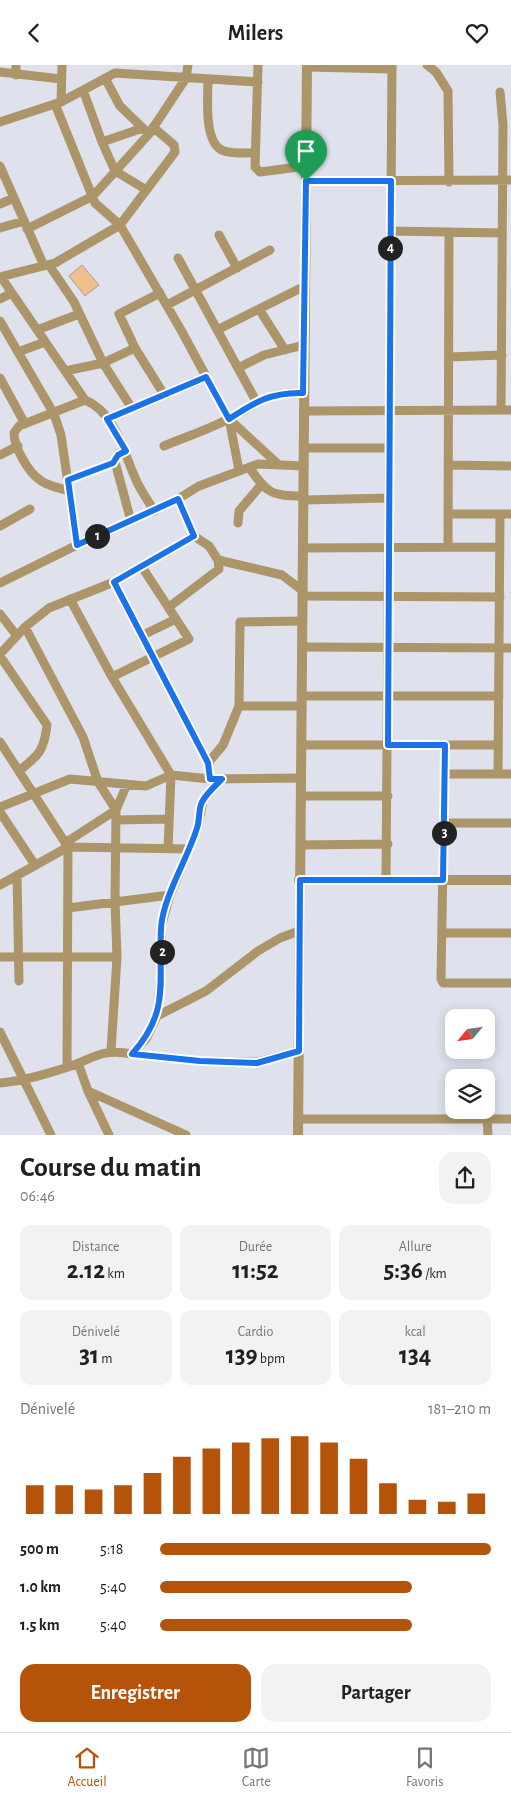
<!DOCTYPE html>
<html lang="fr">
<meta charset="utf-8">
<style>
:root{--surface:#fff;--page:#f2f2f2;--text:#202124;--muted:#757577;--line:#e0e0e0;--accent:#b45309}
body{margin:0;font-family:"Alegreya Sans",sans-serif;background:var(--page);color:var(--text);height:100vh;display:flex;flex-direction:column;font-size:19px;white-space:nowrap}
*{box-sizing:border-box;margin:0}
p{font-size:16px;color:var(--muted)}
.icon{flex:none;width:28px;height:28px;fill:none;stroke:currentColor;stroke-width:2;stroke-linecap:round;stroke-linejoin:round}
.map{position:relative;height:1070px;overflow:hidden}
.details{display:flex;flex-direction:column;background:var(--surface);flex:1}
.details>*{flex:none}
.needle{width:32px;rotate:241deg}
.buttons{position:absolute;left:445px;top:944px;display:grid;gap:10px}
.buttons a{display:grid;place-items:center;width:50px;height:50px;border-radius:10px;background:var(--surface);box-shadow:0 2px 12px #0003;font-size:25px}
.pin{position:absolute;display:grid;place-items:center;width:42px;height:42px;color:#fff;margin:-51px -21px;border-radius:50% 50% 50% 0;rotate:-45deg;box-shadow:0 0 5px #0007}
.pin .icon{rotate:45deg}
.km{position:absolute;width:25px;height:25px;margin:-12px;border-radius:50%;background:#222;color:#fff;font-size:14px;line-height:25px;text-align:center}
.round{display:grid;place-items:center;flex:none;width:52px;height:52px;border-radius:15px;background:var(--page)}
.headline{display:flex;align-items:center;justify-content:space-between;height:85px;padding:0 20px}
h1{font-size:28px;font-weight:700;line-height:38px}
.figures{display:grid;grid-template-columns:repeat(3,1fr);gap:8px;height:85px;padding:5px 20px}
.figures div{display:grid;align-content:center;border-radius:12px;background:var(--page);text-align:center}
.figures b{font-size:25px;font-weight:700}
.figures small{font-size:14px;font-weight:400}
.figures p{font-size:14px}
.chart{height:140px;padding:10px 20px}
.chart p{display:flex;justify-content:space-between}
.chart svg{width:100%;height:90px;margin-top:5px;stroke:var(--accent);stroke-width:6}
.primary-button{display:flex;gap:10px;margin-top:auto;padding:10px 20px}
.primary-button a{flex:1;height:58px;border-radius:15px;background:var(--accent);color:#fff;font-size:20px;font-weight:700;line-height:58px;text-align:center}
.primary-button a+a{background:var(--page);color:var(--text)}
ul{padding:0 20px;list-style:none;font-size:16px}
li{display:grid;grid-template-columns:80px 60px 1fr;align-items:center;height:38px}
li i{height:12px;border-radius:6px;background:var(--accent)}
header{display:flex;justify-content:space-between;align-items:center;height:65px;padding:0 20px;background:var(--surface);font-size:22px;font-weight:700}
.tabs{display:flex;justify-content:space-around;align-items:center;height:70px;border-top:1px solid var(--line);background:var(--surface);font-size:14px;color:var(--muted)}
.tabs a{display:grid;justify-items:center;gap:2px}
.tabs .current{color:var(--accent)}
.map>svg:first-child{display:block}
.building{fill:#efc08d;stroke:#a69e95}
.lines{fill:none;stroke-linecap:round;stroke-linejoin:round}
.minor{stroke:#ab9569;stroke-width:9}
.tertiary{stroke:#ab9569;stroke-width:10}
.route-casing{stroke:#fff;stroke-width:10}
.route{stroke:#1a73e8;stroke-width:6}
</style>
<header><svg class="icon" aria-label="back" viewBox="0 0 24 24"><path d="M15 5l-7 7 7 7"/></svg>Milers<svg class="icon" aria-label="heart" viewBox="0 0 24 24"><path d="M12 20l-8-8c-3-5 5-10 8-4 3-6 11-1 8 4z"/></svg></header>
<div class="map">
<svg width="511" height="1070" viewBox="0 0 511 1070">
<rect width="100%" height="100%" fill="#dfe1ec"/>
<path class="building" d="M82 200 99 220 85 231 69 211Z"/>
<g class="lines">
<path class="minor" d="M258 0 255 102 260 107 306 101
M427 0 436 7 448 26 449 117
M307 2 392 4
M0 7 61 14
M16 10V0
M105 13 120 41 149 69
M208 14C208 32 203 79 224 86 233 89 246 88 255 88
M83 25 102 77 115 106 145 124
M500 27 503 60 501 345
M61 37 62 0
M55 39 95 138 120 160 181 265 229 354 239 405
M0 57 61 37 115 8 258 17
M102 77 143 63
M0 101 44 201
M306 116 511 115
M0 139 14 133
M0 163 24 156
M27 164 93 131 149 69 186 13 188 0
M391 166 502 168
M219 170 237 203
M178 193 256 336
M49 200 74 237 103 298 131 342
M0 212 55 198 120 160 175 87 174 80 153 62
M1 212 85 335C117 348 124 391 138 419 143 429 149 437 154 446
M160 228 119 249 135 283 163 328
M0 234 12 228
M167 240 270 185
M259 244 285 285
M0 256 54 349 61 370 77 480
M37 265 79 249
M217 265 305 221
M18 287 45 277
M449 292 502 290
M238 303 264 290 304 280
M65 306 103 298 135 283
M0 313 25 359
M304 346 511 345
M107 354 206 312
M229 354 279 400
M164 381C185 372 208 365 228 354 259 339 266 326 303 328
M304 383H390
M0 390 18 381
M115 397 131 456
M448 400 511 401
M249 402C267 429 272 431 304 431
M68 415 113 398 118 389 126 386
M69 426C60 423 47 421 40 415 28 407 14 382 14 368L19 361 85 335
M178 434 199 421 258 399 304 401
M304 435 389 433
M448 449H511
M238 458 239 446 261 420
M0 461 30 444
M448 482 449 167
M303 483 500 482
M114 517 208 698 210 714
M0 518 77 480 178 434 194 471 209 481 218 495 282 510 303 526
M303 531 500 532
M70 534 112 612 171 710 168 784
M169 542 219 504 218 495
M0 549 17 571
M25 562 83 672 98 717 116 745 115 836 117 892 111 986
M141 571 176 554
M302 582 511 583
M0 589 25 562 49 543 114 517 194 471
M0 591 47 660C44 686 39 690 19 706
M112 612 189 574 142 502
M302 631H499
M239 641 240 557 302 556
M0 677 68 782 67 1002
M302 680H498
M445 680 441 914 443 918H511
M208 698 223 680 239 641H302
M445 709H511
M498 709 500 449
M301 731H388
M0 742 70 714 146 721 171 710 210 714 301 713
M0 747 35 800
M116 755 169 754
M444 758H511
M65 778 116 745 127 719
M301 780 388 779
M17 810 19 916
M386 815 392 0
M0 820 68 782 189 784
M68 843 170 830
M444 868H511
M0 892H117
M157 951 162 898 161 862 170 830 198 762 203 735 221 714
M0 967 51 1070
M132 989 200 996 257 997 299 986
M78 998 88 1026 109 1070
M0 1018C23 1016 43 1010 65 1003 94 994 99 983 132 989L146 974 157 951 206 926 258 886 280 873 299 866
M88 1026 186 1070
M298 1054H511
M487 1054 488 1070"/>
<path class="tertiary" d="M299 815H511
M298 1070 307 0"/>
</g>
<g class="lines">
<defs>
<path id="route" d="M306 116H391L388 680H445L443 815H300L299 986 257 998 200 996 132 989C171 946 158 915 161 864 162 834 188 793 197 763 200 755 198 745 202 737 206 729 215 721 222 714H210L208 698 114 517 194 471 178 434 77 480 68 415 113 398 118 390 126 386 107 354 206 312 229 354C255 337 271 327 303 328Z"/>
</defs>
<use href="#route" class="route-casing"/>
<use href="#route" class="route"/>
</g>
</svg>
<div class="buttons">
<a><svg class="needle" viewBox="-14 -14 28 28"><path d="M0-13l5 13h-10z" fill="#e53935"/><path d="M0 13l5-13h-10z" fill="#757577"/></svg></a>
<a><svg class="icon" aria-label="layers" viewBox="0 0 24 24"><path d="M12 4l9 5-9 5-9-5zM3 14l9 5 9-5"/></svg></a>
</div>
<div class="pin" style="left:306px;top:116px;background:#1e9e55"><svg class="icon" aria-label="arrive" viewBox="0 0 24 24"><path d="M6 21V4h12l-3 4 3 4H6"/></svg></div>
<b class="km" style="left:97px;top:471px">1</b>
<b class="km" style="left:162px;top:887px">2</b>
<b class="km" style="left:444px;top:768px">3</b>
<b class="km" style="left:390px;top:183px">4</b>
</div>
<section class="details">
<div class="headline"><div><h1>Course du matin</h1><p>06:46</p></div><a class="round"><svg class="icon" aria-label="share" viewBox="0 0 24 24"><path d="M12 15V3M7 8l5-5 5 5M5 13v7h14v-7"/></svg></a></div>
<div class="figures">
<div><p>Distance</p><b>2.12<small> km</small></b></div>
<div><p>Durée</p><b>11:52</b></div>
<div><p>Allure</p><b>5:36<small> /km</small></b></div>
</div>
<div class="figures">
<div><p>Dénivelé</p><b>31<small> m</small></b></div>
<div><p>Cardio</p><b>139<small> bpm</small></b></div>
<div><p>kcal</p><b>134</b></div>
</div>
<div class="chart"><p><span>Dénivelé</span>181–210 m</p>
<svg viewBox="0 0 160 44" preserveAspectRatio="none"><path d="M5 44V30M15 44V30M25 44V32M35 44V30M45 44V24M55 44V16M65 44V12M75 44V9M85 44V7M95 44V6M105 44V9M115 44V17M125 44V29M135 44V37M145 44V38M155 44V34"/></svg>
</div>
<ul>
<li><b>500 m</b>5:18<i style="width:100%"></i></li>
<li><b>1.0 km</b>5:40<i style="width:76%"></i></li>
<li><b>1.5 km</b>5:40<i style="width:76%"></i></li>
</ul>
<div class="primary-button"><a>Enregistrer</a><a>Partager</a></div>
</section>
<nav class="tabs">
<a class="current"><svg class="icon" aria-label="home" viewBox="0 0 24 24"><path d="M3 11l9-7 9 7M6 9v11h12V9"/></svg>Accueil</a>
<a><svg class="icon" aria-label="map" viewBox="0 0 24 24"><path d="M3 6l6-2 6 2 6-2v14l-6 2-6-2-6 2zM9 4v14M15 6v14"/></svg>Carte</a>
<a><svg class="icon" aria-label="saved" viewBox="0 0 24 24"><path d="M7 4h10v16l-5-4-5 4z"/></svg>Favoris</a>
</nav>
